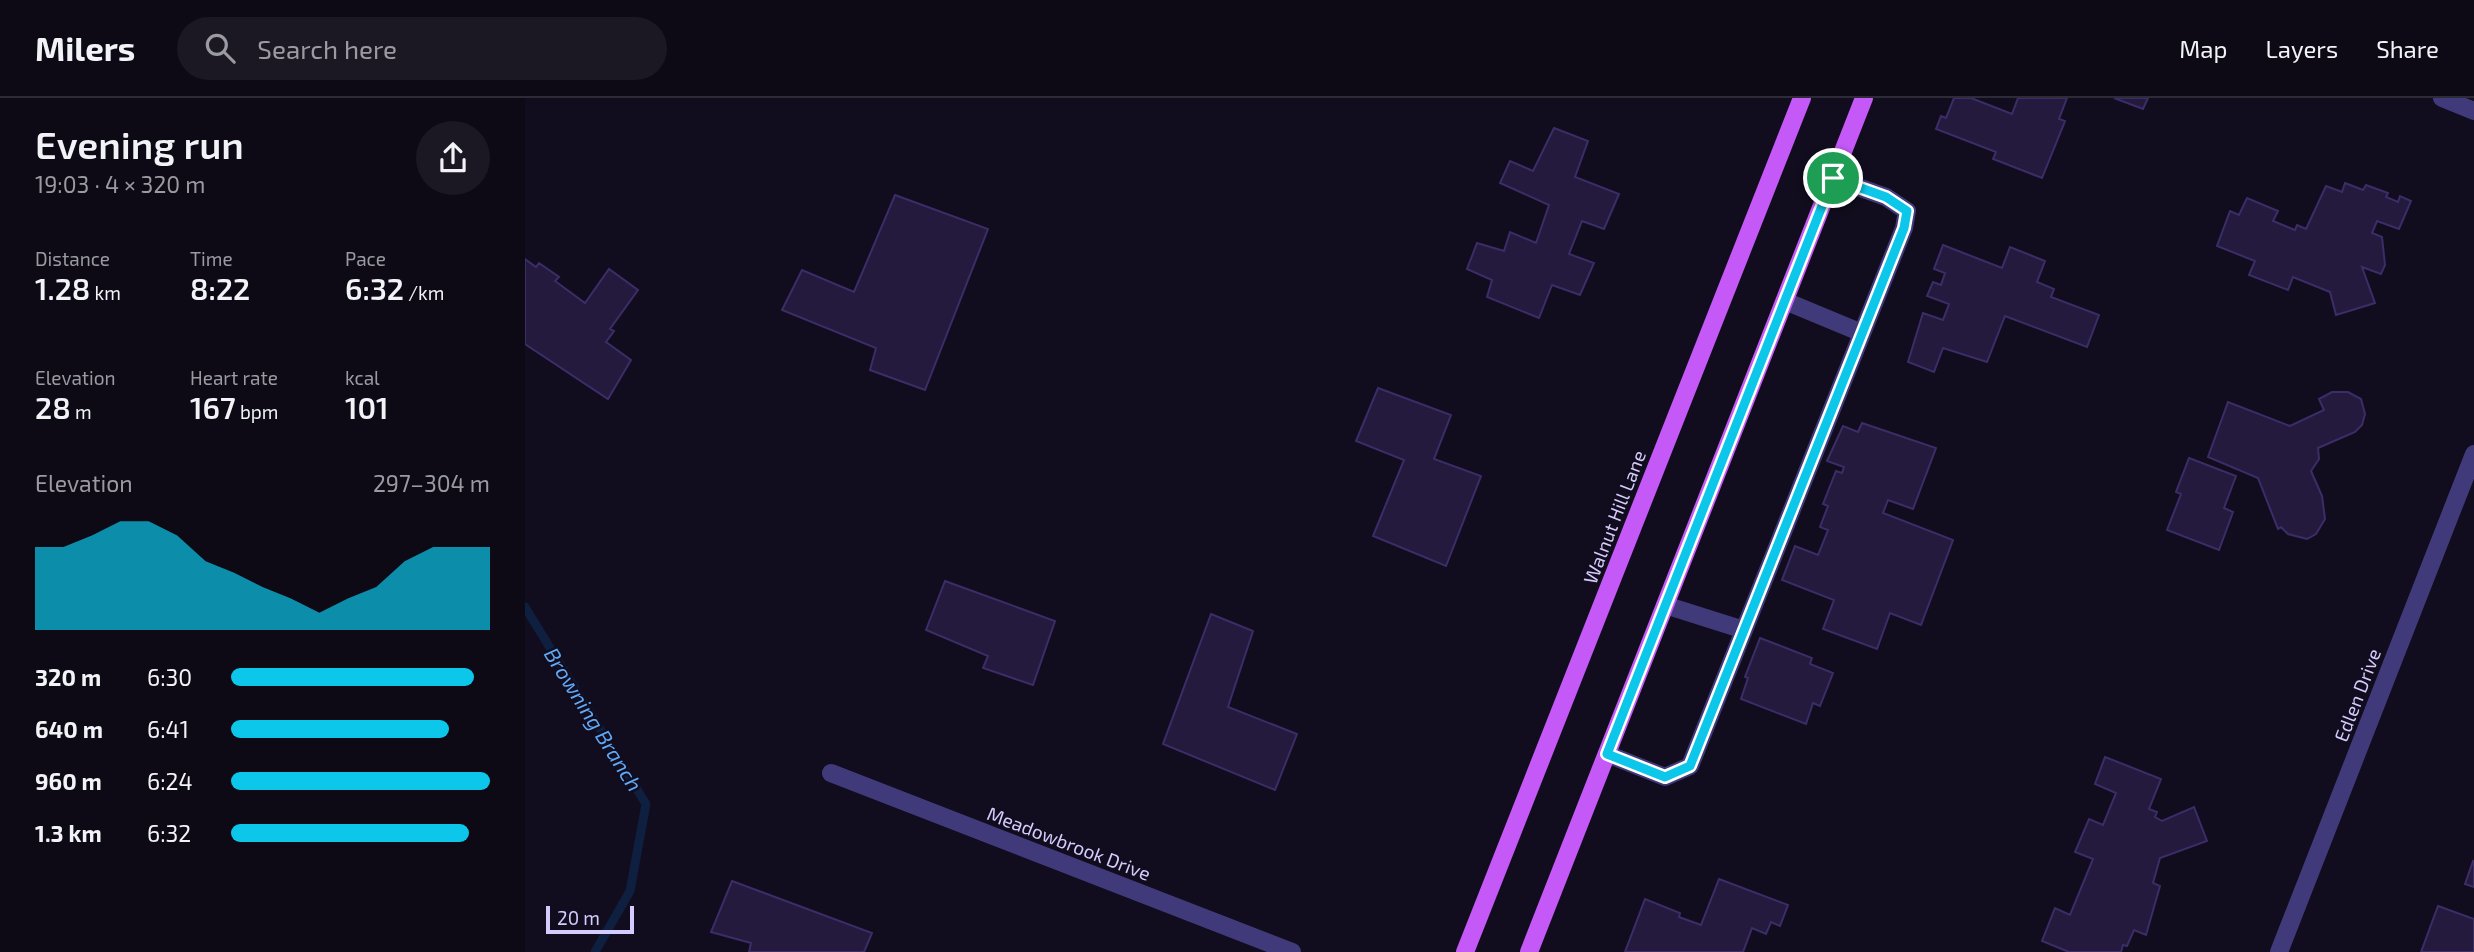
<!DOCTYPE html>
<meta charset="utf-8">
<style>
:root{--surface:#0d0a16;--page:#1b1823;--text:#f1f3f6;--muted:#9a9aa1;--line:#2d2b35;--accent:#0cc7e9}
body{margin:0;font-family:"Exo 2",sans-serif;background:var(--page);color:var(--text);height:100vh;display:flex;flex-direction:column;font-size:26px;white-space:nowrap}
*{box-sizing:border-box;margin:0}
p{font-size:23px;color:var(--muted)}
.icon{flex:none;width:38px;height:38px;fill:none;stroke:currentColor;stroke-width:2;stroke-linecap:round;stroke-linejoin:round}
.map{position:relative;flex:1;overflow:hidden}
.drawer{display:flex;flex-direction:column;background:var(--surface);width:525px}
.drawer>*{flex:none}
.scale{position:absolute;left:21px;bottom:18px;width:88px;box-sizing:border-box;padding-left:7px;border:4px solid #d4ccfc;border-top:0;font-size:19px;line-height:24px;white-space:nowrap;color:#d4ccfc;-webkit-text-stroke:5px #110d1e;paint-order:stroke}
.pin{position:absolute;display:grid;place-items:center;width:60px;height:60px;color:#fff;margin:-30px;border:4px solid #fff;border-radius:50%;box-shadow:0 2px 7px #0007}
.round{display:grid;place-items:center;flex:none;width:74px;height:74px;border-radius:37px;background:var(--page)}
.overview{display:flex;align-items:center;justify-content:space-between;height:119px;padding:0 35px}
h1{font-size:38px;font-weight:600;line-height:52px}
.stats{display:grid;grid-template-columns:repeat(3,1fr);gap:10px;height:119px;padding:7px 35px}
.stats div{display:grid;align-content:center}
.stats b{font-size:30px;font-weight:600}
.stats small{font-size:19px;font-weight:400}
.stats p{font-size:19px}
.chart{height:196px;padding:14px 35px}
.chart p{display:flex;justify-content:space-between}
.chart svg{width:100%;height:126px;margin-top:7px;fill:var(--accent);opacity:.7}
ul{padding:0 35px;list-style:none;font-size:23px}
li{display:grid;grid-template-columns:112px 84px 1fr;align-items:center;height:52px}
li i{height:18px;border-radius:9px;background:var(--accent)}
header{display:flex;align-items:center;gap:42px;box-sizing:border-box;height:98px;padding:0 35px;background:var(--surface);border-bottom:2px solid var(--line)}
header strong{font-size:33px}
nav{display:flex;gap:38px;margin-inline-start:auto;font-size:24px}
.search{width:490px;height:63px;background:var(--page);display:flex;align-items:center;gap:18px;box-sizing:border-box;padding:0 24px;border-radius:38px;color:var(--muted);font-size:26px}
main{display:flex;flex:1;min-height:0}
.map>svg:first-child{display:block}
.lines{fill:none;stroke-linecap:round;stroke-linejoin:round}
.stream{stroke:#0e1f40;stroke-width:9}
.building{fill:#231a3d;stroke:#3c2d68;stroke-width:2}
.minor{stroke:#403a7a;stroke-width:18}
.major{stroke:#c459f7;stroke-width:18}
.route-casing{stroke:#fff;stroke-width:14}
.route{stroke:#0cc7e9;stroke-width:9}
.labels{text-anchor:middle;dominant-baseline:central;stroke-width:5;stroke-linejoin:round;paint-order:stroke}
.street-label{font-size:19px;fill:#d4ccfc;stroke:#110d1e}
.water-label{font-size:21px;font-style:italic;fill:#60a9f7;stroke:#110d1e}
</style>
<header>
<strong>Milers</strong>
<div class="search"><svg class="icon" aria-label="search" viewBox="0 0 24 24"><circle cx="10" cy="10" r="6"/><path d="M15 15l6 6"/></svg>Search here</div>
<nav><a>Map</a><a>Layers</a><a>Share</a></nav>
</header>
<main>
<section class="drawer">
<div class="overview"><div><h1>Evening run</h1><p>19:03 · 4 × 320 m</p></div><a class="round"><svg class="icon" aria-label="share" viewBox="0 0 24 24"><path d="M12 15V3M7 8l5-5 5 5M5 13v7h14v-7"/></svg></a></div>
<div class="stats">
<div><p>Distance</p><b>1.28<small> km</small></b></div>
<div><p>Time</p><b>8:22</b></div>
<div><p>Pace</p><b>6:32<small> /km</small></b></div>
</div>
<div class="stats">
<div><p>Elevation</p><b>28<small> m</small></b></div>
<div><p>Heart rate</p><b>167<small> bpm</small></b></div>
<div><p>kcal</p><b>101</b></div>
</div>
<div class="chart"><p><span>Elevation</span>297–304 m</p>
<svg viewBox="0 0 160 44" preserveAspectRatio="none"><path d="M0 44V15L10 15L20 11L30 6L40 6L50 11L60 20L70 24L80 29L90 33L100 38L110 33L120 29L130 20L140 15L150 15L160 15V44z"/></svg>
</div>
<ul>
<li><b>320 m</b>6:30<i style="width:94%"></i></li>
<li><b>640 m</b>6:41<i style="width:84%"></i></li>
<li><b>960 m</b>6:24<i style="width:100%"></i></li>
<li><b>1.3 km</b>6:32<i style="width:92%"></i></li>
</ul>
</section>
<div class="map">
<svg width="1949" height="854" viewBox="0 0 1949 854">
<rect width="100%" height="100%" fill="#110d1e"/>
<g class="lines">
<path class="stream" d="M0 509 121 706 105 793 70 854"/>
</g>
<path class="building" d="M1429 0H1446L1487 16 1493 0H1542L1534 21 1540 23 1517 80 1468 61 1471 54 1411 31 1416 18 1421 20Z
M1589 0H1623L1618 11Z
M1029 30 1063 43 1050 79 1094 96 1079 131 1057 123 1044 156 1069 165 1055 197 1027 187 1014 220 962 199 967 182 942 171 952 145 979 153 985 134 1011 145 1024 107 975 85 985 63 1008 73Z
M1820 85 1838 92 1841 87 1863 95 1861 99 1873 104 1875 98 1886 103 1874 131 1852 123 1847 135 1857 139 1860 167 1856 176 1837 169 1850 205 1811 217 1805 194 1768 179 1763 192 1724 177 1730 163 1692 148 1705 113 1714 117 1722 100 1753 113 1748 123 1770 132 1772 127 1781 131 1801 88 1817 94Z
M370 97 463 131 400 292 345 272 351 250 257 212 277 172 329 194Z
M1418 147 1477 170 1485 149 1520 163 1512 184 1529 191 1526 199 1574 217 1562 249 1480 218 1462 264 1418 250 1409 274 1383 264 1398 215 1418 222 1424 206 1402 198 1408 184 1416 187 1420 175 1409 171Z
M0 161 11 169 14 165 34 179 30 183 60 205 84 171 113 192 85 231 89 233 81 244 106 262 83 301 0 246Z
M853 290 926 317 909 361 956 378 921 468 848 438 879 362 831 343Z
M1807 294H1823L1836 301 1840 316 1837 327 1830 334 1793 350 1794 361 1786 373 1797 398 1800 421 1791 436 1782 441 1763 436 1756 429 1753 431 1733 380 1683 359 1703 304 1765 328 1799 312 1794 301Z
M1337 325 1411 350 1388 411 1363 402 1358 415 1428 442 1396 527 1365 515 1352 551 1298 531 1309 502 1257 482 1270 448 1293 457 1303 432 1295 429 1303 408 1298 406 1311 373 1317 375 1319 369 1302 363 1318 328 1333 334Z
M1664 360 1711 378 1699 410 1708 414 1694 452 1642 432 1656 396 1651 394Z
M420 483 530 523 508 587 458 570 463 558 401 532Z
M686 516 728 533 703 609 772 636 750 692 638 646Z
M1235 540 1287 560 1285 566 1308 575 1295 608 1288 605 1281 626 1216 601 1223 580 1220 579Z
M1580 659 1636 681 1624 711 1632 714 1630 719 1637 723 1669 709 1682 743 1635 760 1628 785 1635 788 1621 837 1609 832 1602 848 1598 847 1596 854H1544L1517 843 1530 810 1545 817 1568 761 1550 754 1564 721 1578 727 1591 695 1570 686Z
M1948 763 1949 764V789L1940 786Z
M1194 781 1263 807 1255 828 1246 824 1241 836 1227 830 1218 854H1100L1120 801 1155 815 1154 819 1176 827Z
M207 783 347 835 339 854H224L226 845 186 834Z
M1913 808 1949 821V854H1896Z"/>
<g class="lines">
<path class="minor" d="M1917 0 1949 13
M1260 203 1337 235
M1140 507 1219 532
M1082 656 1140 679 1165 668 1379 130 1382 113 1361 99 1308 80
M306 675 767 854
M1754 854 1949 356"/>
<path class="major" d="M940 854 1277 0
M1004 854 1339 0"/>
</g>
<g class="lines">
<defs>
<path id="route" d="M1308 80 1361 99 1382 113 1379 130 1165 668 1140 679 1082 656Z"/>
</defs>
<use href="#route" class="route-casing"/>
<use href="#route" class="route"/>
</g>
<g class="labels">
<g class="street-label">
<text transform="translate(1089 419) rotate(-69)">Walnut Hill Lane</text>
<text transform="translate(1832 597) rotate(-69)">Edlen Drive</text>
<text transform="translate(544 745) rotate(21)">Meadowbrook Drive</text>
</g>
<g class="water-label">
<text transform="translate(69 621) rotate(58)">Browning Branch</text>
</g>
</g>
</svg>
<div class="scale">20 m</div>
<div class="pin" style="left:1308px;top:80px;background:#1e9e55"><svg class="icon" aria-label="arrive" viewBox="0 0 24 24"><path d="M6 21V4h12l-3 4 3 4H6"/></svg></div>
</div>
</main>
